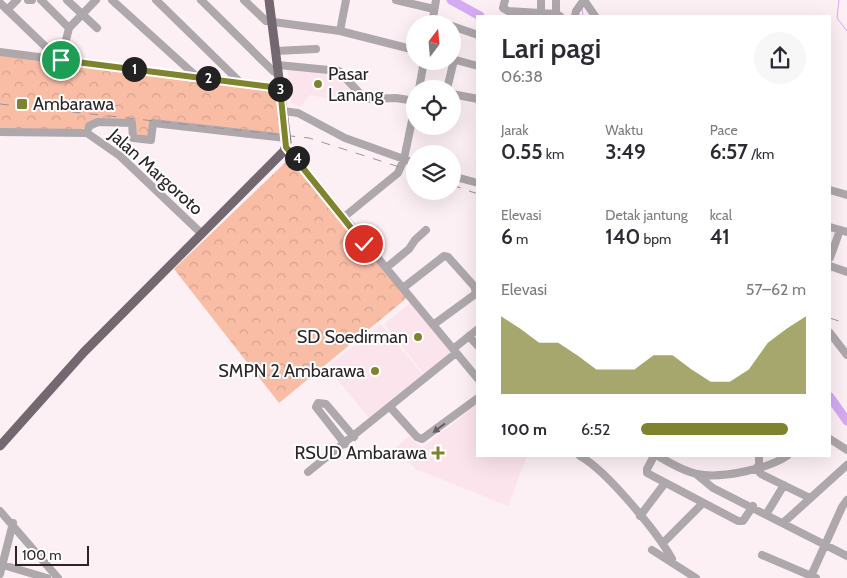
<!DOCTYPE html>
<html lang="id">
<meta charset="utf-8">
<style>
:root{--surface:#fff;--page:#f7f7f7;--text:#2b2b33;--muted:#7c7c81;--accent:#7f832e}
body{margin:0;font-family:Cabin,sans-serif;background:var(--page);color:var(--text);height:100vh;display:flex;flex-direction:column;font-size:19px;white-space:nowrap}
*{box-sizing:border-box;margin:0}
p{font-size:16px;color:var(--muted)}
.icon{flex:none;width:28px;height:28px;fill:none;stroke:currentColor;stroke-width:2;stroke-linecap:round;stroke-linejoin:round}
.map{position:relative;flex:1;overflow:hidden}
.details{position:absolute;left:476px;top:15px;width:355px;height:442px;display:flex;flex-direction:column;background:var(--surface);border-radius:0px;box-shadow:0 5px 20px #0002}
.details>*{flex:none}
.needle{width:32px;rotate:16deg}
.tools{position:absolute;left:406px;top:15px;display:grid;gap:10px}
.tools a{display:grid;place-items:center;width:55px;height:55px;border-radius:50%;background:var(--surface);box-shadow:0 5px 20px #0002;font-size:25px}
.scale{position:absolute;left:15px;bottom:12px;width:74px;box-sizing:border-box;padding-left:5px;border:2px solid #2c2427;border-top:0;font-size:14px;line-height:18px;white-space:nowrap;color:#2c2427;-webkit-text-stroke:4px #fff;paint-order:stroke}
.pin{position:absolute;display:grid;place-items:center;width:42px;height:42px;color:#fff;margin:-21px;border:2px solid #fff;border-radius:50%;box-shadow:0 1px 5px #0007}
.km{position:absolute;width:25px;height:25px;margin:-12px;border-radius:50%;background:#222;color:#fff;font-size:14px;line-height:25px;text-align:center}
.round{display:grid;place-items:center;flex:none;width:52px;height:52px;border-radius:26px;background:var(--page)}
.headline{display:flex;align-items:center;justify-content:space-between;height:85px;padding:0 25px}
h1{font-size:28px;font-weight:600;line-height:38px}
.metrics{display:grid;grid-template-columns:repeat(3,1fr);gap:8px;height:85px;padding:5px 25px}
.metrics div{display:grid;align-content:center}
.metrics b{font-size:21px;font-weight:600}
.metrics small{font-size:14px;font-weight:400}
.metrics p{font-size:14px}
.chart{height:140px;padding:10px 25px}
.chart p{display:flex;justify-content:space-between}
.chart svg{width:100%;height:90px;margin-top:5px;fill:var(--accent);opacity:.7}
ul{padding:0 25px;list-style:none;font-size:16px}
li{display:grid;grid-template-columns:80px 60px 1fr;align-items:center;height:38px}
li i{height:12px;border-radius:6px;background:var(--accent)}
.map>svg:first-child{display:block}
.built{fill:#fce4ec}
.park{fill:url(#park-crowns)}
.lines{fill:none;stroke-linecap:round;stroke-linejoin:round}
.stream{stroke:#d4abf2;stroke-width:1}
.river{stroke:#d4abf2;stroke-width:9}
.minor{stroke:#aea7ac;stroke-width:8}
.major{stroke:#736770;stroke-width:9}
.rail{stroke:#9d9296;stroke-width:1;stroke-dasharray:9 9;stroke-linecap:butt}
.oneway{fill:#665f63}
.route-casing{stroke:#fff;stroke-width:10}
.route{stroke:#7f832e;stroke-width:6}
.poi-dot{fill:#7f832e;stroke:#fff;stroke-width:2}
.labels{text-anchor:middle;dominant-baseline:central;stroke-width:4;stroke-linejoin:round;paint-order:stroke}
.poi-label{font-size:18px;fill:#2c2427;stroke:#fff;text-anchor:end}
.street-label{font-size:18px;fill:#2c2427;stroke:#fff}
</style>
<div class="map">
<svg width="847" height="578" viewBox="0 0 847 578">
<defs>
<pattern id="park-crowns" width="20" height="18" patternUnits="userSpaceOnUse" patternTransform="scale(1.25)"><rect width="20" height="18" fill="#f9bda5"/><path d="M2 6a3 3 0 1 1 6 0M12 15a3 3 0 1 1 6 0" fill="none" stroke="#d6a28e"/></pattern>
</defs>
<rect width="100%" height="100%" fill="#fdf0f4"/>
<path class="built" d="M287 67 339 73 359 101 344 102 310 95 300 107 291 103Z
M411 302 453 351 424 374 384 324Z
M381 324 423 375 369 418 327 367Z
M477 404 478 456H527L508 506 416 469 394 449 409 436 422 448Z"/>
<path class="park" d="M0 55 275 92 282 135 152 121 150 139 133 137V121L96 119 81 130H0Z
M292 156 408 297 279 403 174 269Z"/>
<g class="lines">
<path class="stream" d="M839 0 837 18 847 31
M582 8 583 16"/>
<path class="river" d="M451 0 480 16
M830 397 847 421"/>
<path class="minor" d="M28 0H32
M41 0 69 28
M67 0 97 28
M112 0 197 77
M156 0 242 84
M201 0 273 71 278 74
M244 0 266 21 340 31 415 50
M396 0 434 9
M505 0 503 8 508 11 556 14 560 16
M541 0V15
M556 0V14
M584 0 595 16
M0 3 49 50 48 58
M7 10 17 0
M575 16 576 11 584 0
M432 21 444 24
M432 24 436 0
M452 26 478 35
M340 31 346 0
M276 51 316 49
M0 52 280 88
M452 59 478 66
M61 60 69 28 96 0
M278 65 339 71 365 99 396 98 415 101
M420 85 431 89
M419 89 424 61
M447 89 454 60
M452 94 478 99
M283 111 298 113 345 138 415 163
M0 132 87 133 120 156 202 234
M87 133 89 126 98 122 132 123 133 138 151 140 153 123 286 138
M286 147 478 379
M452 176 478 183
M830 190 847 195
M344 217 398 173 404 159 415 106
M830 227 847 232
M830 258 840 230
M830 266 847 272
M386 268 409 249 415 240 426 230
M403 288 444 256 448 257 474 286 476 292 474 295 433 325
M830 333 847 355
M469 336 478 346
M453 349 478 329
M390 407 417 437 422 439 478 398
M830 439 847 450
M345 444 316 407 318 403 326 404 354 437
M580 456C606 470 658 533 672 559
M654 456 647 469V473L738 521H743L753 506
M658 456C670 463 683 471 697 474 721 479 767 469 787 456
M756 468 761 474 810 498
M759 468V456
M308 472 456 353
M696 474 713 488 847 556
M0 511 58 578
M767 513 784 485
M640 516 665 483
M783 523 847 465
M663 543 703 503
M652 550 696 578
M762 555 816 578
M3 565 47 578
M0 574 13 523
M811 576 842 507 847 500"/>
<path class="major" d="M0 446 84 352 284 151 287 142 269 0"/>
<path class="rail" d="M0 104 309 138 415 172
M452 185 478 194
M830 318 847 324"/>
</g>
<defs><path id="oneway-solid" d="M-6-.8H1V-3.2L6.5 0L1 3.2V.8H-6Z" transform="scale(1.25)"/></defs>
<use class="oneway" href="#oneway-solid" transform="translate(439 428) rotate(143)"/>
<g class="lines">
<defs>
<path id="route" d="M61 60 280 88 286 147 364 244"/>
</defs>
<use href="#route" class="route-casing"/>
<use href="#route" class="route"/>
</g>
<g class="poi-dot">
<circle cx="318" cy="84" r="5"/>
<rect x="16" y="98" width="12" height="12" rx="2.5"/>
<circle cx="418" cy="337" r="5"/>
<circle cx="375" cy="371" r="5"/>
<path d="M435.5 445.5h5v5h5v5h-5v5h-5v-5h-5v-5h5z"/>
</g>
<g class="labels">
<g class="poi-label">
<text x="328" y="74" text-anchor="start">Pasar<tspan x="328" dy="21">Lanang</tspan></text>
<text x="33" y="104" text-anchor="start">Ambarawa</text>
<text x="408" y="337">SD Soedirman</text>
<text x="365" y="371">SMPN 2 Ambarawa</text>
<text x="427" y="453">RSUD Ambarawa</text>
</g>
<g class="street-label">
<text transform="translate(156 172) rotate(42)">Jalan Margoroto</text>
</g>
</g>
</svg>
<div class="tools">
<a><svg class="needle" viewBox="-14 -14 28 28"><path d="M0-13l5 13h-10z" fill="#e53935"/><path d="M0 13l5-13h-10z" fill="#7c7c81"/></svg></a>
<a><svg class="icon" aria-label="locate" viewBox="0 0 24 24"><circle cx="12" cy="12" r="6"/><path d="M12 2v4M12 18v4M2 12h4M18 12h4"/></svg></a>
<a><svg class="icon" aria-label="layers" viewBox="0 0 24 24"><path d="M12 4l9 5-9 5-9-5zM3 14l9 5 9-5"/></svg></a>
</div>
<div class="scale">100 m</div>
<div class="pin" style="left:61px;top:60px;background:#1e9e55"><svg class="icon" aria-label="arrive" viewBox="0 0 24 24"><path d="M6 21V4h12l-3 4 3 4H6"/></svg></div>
<div class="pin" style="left:364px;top:244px;background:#d93025"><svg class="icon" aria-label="check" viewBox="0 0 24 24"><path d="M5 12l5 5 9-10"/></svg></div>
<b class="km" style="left:134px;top:69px">1</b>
<b class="km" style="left:208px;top:78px">2</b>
<b class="km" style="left:280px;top:89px">3</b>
<b class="km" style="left:297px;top:158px">4</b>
<section class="details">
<div class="headline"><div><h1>Lari pagi</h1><p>06:38</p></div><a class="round"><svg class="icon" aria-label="share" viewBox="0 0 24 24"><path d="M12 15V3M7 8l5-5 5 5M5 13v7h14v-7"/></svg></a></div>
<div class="metrics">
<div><p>Jarak</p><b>0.55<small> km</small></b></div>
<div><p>Waktu</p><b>3:49</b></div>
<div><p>Pace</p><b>6:57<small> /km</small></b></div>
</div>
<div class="metrics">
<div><p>Elevasi</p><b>6<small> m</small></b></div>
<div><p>Detak jantung</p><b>140<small> bpm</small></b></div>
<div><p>kcal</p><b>41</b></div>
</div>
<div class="chart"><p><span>Elevasi</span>57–62 m</p>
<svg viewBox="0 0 160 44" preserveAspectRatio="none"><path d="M0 44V6L10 12L20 19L30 19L40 25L50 32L60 32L70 32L80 25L90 25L100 32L110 38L120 38L130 32L140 19L150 12L160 6V44z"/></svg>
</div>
<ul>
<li><b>100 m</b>6:52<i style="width:89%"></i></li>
</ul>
</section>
</div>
